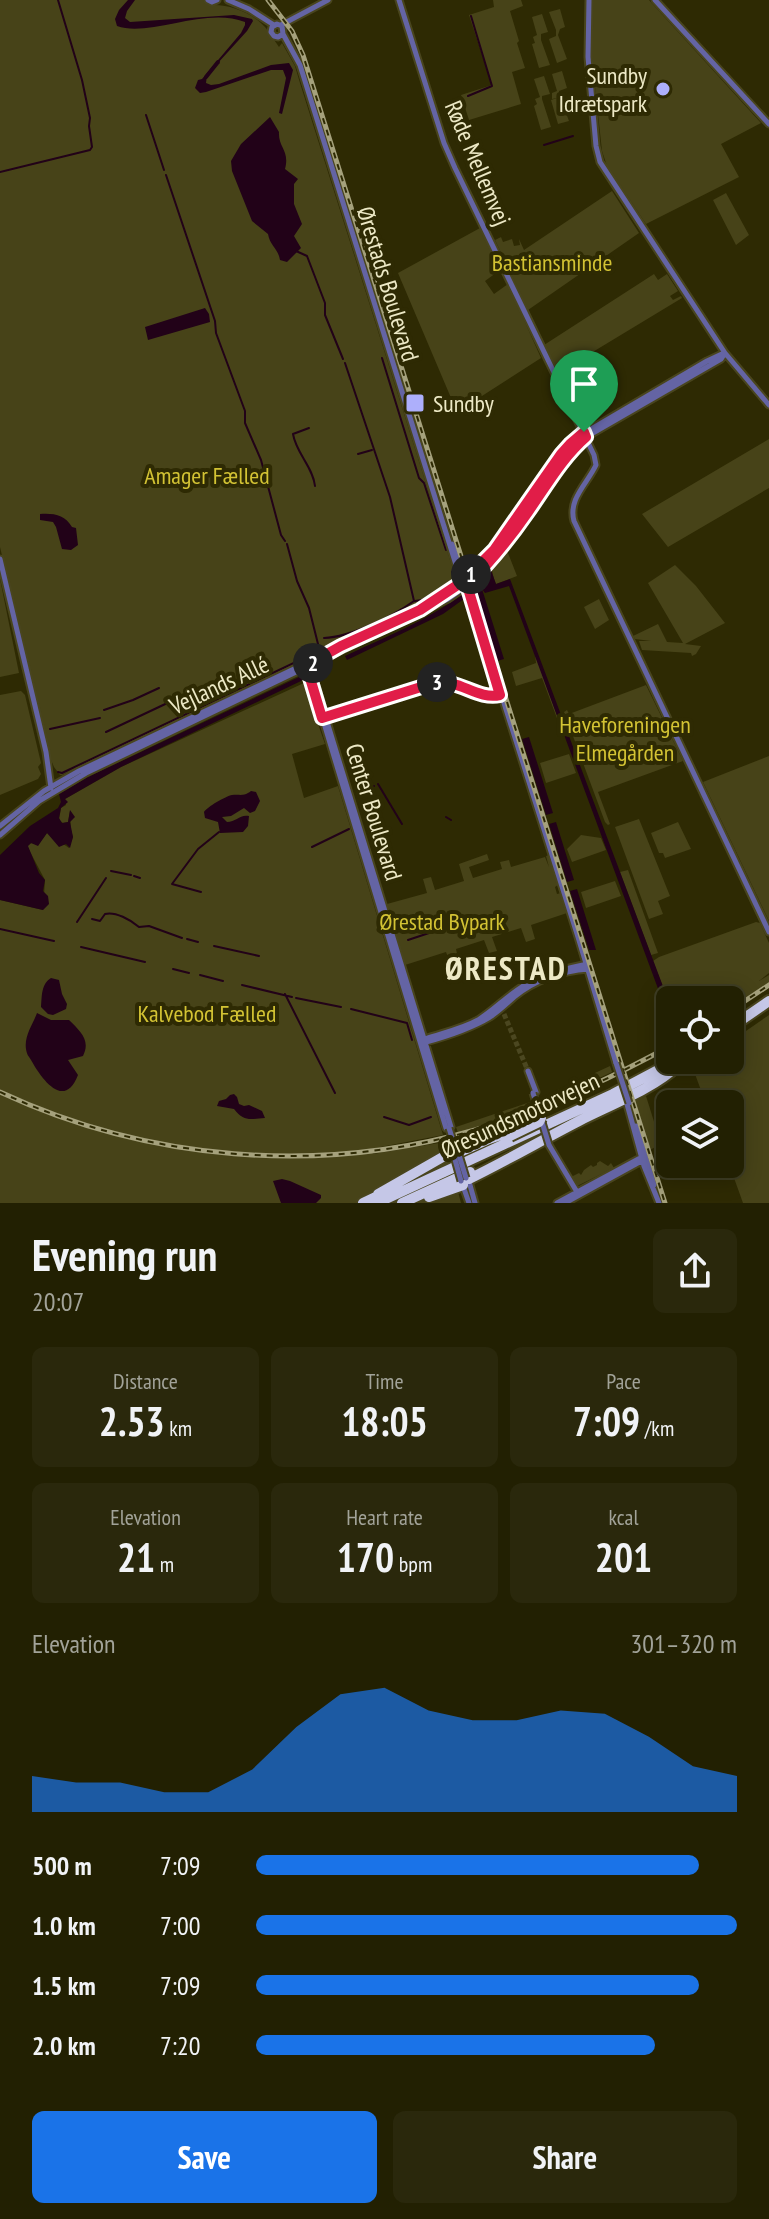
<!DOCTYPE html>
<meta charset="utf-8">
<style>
:root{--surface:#222002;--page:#2a280c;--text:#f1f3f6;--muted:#a2a399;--line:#3f3e24;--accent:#1a73e8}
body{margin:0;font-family:"PT Sans Narrow",sans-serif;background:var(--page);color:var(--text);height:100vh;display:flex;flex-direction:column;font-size:30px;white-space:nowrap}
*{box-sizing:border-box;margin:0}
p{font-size:26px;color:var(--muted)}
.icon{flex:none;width:44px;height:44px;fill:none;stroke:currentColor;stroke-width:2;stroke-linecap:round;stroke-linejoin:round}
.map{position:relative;height:1203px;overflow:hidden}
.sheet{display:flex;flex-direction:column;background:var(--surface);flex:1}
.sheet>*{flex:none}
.buttons{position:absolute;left:656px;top:986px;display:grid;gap:16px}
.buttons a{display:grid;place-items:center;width:88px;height:88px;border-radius:12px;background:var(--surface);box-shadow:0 4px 20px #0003,0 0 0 2px var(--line);font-size:40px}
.pin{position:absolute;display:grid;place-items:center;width:68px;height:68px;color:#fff;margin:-82px -34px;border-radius:50% 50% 50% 0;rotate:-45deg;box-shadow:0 0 8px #0007}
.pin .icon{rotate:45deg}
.km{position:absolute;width:40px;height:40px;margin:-20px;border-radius:50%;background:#222;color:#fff;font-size:22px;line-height:40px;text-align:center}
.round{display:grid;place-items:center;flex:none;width:84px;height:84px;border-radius:12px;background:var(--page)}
.overview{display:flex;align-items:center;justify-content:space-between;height:136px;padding:0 32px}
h1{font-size:44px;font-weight:700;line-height:60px}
.metrics{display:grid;grid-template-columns:repeat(3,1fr);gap:12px;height:136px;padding:8px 32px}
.metrics div{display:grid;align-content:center;border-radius:12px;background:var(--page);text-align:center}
.metrics b{font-size:40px;font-weight:700}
.metrics small{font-size:22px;font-weight:400}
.metrics p{font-size:22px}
.chart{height:224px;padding:16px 32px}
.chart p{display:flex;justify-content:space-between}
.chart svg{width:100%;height:144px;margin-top:8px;fill:var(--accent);opacity:.7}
.button{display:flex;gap:16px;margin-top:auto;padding:16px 32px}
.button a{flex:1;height:92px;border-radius:12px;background:var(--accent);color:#fff;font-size:32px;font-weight:700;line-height:92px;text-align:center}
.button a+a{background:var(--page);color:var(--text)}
ul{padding:0 32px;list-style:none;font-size:26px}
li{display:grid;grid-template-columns:128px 96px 1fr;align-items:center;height:60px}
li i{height:20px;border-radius:10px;background:var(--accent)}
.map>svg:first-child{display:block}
.green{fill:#474318}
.water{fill:#220218}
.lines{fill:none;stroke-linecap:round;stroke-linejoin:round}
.stream{stroke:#220218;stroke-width:2}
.canal{stroke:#220218;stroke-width:4}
.tertiary-tunnel{stroke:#4b4720;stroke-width:5;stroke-dasharray:5 2.5;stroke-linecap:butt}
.tertiary-casing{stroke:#49451e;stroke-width:9}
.motorway-casing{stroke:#49451e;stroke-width:14}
.tertiary{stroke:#6464a4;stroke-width:5}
.motorway{stroke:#c5c7e7;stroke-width:10}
.rail-casing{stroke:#a5a17c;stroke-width:5}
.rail{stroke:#2e2a03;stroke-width:2;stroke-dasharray:6;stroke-linecap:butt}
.tertiary-bridge-casing{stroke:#49451e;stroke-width:9;stroke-linecap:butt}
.motorway-bridge-casing{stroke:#49451e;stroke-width:14;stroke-linecap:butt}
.tertiary-bridge{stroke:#6464a4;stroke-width:5}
.motorway-bridge{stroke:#c5c7e7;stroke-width:10}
.route-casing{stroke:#fff;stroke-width:16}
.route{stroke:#e11d48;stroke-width:10}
.poi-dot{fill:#adaffb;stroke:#2e2a03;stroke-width:3}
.labels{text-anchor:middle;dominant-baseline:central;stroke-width:8;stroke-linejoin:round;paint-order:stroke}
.poi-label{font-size:24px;fill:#ede9c6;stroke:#2e2a03;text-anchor:end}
.street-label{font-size:24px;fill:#ede9c6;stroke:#2e2a03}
.park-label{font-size:24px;fill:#d3c334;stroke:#2e2a03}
.district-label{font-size:32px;font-weight:bold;letter-spacing:2px;fill:#ede9c6;stroke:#2e2a03}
</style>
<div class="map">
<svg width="769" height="1203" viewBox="0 0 769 1203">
<rect width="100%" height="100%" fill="#2e2a03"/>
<path class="green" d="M0 0H205L211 5C229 4 251 12 264 26 269 31 274 40 279 47L282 43 295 66 300 83 456 579V582L431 600 408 612 62 775H60L54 767 47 750 0 547Z
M493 0H521L523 6 510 11 519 41 517 43 525 68 512 72 521 104 469 120 461 95 492 85 469 15 494 7Z
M593 0H649L761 123 721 144 739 177 646 224 607 166 602 151 591 49Z
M560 9 565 27 560 29 558 35 567 59 557 63 549 39 556 36V30L549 12Z
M542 14 548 32 541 34V40L550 65 539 68 532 44 535 43 533 37 537 35 532 17Z
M562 71 567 88 559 91V94L569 121 558 124 551 100 557 98 552 99V93L557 91 552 74Z
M544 76 550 94 542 96V99L551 127 541 130 534 106 537 104 535 99 540 97 534 79Z
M612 191 639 233 528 310 495 240 509 233 501 237 503 242 512 239 514 246 520 245 519 239 524 250Z
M726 193 749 235 736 245 713 200Z
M480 228 500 270 485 281 494 294 508 284 541 358 457 412 398 273Z
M654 274 658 280 667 274 678 291 670 296 673 300 681 296 682 298 558 373 544 345Z
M769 439V488L668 547 642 514Z
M506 548 517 576 496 584C488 564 493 563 506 548Z
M675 565 696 586 725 623 685 644 701 646 696 654 692 656 691 653 642 650 639 641H651L635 639 633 636 658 624 667 642 683 643 648 583Z
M0 579 19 673 0 677Z
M599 599 609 620 595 629 584 607Z
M535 654 559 721H558L542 678 516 686 512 672 536 663Z
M304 683 325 744 292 754 304 798 338 786 443 1135 370 1149 373 1154 445 1142 461 1203H0V900L43 910 45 880 28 848V845L32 843 38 845 47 833 69 848 73 837 71 830 70 811 68 822 63 823 59 820 61 808 66 805 65 799 121 767Z
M646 685 683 761 598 792 610 824 608 825 605 822 564 712 567 710 569 714Z
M21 691 25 695 41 763 38 767 41 774 38 779 0 795V695Z
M569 754 576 773 546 783 540 763Z
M769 756V921L703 782Z
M639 819 670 896 658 901 663 914 649 919 615 827Z
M678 822 691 849 665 858 663 853H659L651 833Z
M581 835 601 838 606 850 572 862 567 849Z
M487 854 489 860 469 867 473 878 502 869 500 862 509 860 511 867 545 857 549 867 546 856 549 855 558 885 555 887 557 894 561 893 567 913 531 925 535 939 526 942 521 928 492 937 497 951 489 953 484 940 456 949 459 963 451 965 446 952 405 965 387 904 427 893 423 879 431 877 435 890 464 881 459 864Z
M628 870 658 953 651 955 620 872Z
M615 881 621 896 586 908 581 892Z
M756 922 760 923 769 943V973L759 981 769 975V983L730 1009V1000H670V1005L653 961 659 957Z
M769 1015V1203H743L729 1164 730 1104H706L695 1074 697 1073 695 1068 688 1071 687 1068 704 1060H730V1042Z
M610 1066 612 1072 546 1103 545 1096Z
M646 1096 661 1144 648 1151 632 1102Z
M533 1101 535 1108 458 1133 456 1127Z
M537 1113 536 1121 462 1146 459 1138Z
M600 1161 608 1166 611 1163 614 1168 577 1186 571 1177 579 1173 581 1175 584 1170 591 1165 593 1167 597 1165V1163Z"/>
<path class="water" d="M128 0H135L127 11 125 18 130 22 234 15 252 19 253 21 247 31 207 75 206 83 211 85 219 84 271 65 289 63 293 70 282 114 279 113 286 78 283 70H271L206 92 200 93 195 88 198 80 202 79 241 33 245 25V22C205 6 149 38 117 26L115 19 119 10Z
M270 117 279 132C278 148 290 150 285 169L298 179 294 184V204L302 224 294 236 301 248 287 262 280 260C278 248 270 246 268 234L252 221 232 171 231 161 241 144Z
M205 308 209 314 210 322 148 340 145 327Z
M40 514C54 513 65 515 72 527L76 528 78 545 71 550 62 549 56 527 53 522 40 520Z
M491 570 496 584 510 579 670 1005V1021L509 586 485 593 482 589 504 659 497 661 475 591 443 614 347 660 345 656C398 631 449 612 491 570Z
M299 677 302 679 301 681 121 767 65 799 68 802 61 808 59 818 62 823 68 822 70 810 75 817 70 822 73 837 70 848 66 844 59 847 47 833 38 846 31 843 28 846 39 873 45 880 43 891 48 896 49 904 43 910 0 900V855L30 826 58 808 61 802 59 794 88 777Z
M529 737 553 813 546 815 522 739Z
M251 791 256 792 260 801 255 811 250 813 244 808 231 816 222 817 227 822C236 822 240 814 249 816L248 826 243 832 220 833 218 822 205 818 204 812C207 807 226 796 232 795 241 794 243 797 251 791Z
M556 822 574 880 567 882 549 824Z
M577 889 596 950H589L570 891Z
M51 978 59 980 62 994 67 1004 66 1009 53 1015 48 1014 41 1007C42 996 41 984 51 978Z
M37 1013 51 1020H69C80 1031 91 1040 83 1056L68 1060 78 1075C64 1111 41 1078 31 1060 28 1055 27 1055 26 1049 24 1036 33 1024 37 1013Z
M234 1094 237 1097 239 1104 244 1106 249 1105 262 1111 265 1118C250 1119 244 1122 234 1109L217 1106 219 1101 226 1099 230 1095Z
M282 1179 290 1181 321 1195V1198L316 1203H281L273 1181Z"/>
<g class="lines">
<path class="stream" d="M468 96 492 86 471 16
M146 115 164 170
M544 145 573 136
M0 172 90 150 92 147 89 126 90 118 82 80 58 0
M166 175 215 321 216 333 245 411V423L261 460 281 535 285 541
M296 251 307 256 325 303V315L343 359
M382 358 419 478 424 483 446 550
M309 428 293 434C296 453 313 467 315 486
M358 454 372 450
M287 544 297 581 309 608 319 648 317 652 309 655
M415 601 422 600 455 581 452 572
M324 638C351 637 393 616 414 601L390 497 345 363
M104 710 133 700 159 688
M50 729 100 718
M106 732 178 698
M58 772 62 773 298 661
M378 784 402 824
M363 786H374
M446 817 451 820
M312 847 349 829
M111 871 131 875
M134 876 140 878
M201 892 172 884 198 849 219 832
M92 919 100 921 105 914C115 911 131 920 139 927L149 926 182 938
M77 922 106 878
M0 929 54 941
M187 939 198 942
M408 940 438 930
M214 946 259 956
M81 947 145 962
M173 969 189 973
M200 975 223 981
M242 985 292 997
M285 994 335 1093
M296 998 341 1007
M351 1009 407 1023 412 1040
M384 1117 409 1125 431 1117"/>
<path class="canal" d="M206 77 218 62"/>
<path class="tertiary-tunnel" d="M504 1014 528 1071"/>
<defs>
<path id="tertiary" d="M208 0 212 2 217 0
M228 0 249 9 274 25
M399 0 444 143 455 168 594 455 596 465C587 484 568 499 574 521L769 932
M589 0 588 57 596 146 600 162 725 353 769 405
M655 0 769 124
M281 25 328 0
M283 34 278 37 274 36 271 32 272 27 277 24 282 26 283 34 300 65 457 568 480 627
M452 544 465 579
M0 559 46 752 51 788
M480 627 578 937 616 1063
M310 666 451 1127
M308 670 446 1128
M323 718 437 682C460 680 478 700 500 695
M0 826 44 791 79 771 433 603C456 587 478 571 495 549 522 515 545 467 576 438L707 361 724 353
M0 835 39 801 86 773 448 599 465 587 492 561 573 448 586 437 721 359 725 353
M425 1039C442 1033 462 1029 478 1020 494 1010 507 996 523 986 543 973 564 969 587 964
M426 1042C448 1036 470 1029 490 1017 499 1011 506 1004 514 997 536 979 561 971 589 969
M528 1071 536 1092
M627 1104 644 1166 659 1203
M636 1126 654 1185
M456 1140 461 1153
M549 1145 577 1192
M468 1178 475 1203
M463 1186 469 1203
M557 1203 644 1156
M565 1203 645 1159"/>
<path id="motorway" d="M730 1028 769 1001
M460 1152 489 1139 518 1129
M469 1179C506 1161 542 1140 579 1121 608 1106 655 1088 677 1066
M378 1194 448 1154 450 1142
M429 1197 463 1185
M363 1203 384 1193
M377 1203 613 1094 677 1060
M402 1203 470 1172"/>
</defs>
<use href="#tertiary" class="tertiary-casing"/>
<use href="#motorway" class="motorway-casing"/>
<use href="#tertiary" class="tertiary"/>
<use href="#motorway" class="motorway"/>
<defs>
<path id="rail" d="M268 0 292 31 303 55 665 1203
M730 1011 769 985
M0 1092C148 1161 318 1175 475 1130 543 1110 608 1080 670 1046"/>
</defs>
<use href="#rail" class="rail-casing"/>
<use href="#rail" class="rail"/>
<defs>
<path id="tertiary-bridge" d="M616 1063 629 1103
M533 1093 549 1145
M449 1128 453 1141
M459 1155 466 1178
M454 1156 461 1181"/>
<path id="motorway-bridge" d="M510 1136 539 1122 541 1118"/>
</defs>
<use href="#tertiary-bridge" class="tertiary-bridge-casing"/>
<use href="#motorway-bridge" class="motorway-bridge-casing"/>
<use href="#tertiary-bridge" class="tertiary-bridge"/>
<use href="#motorway-bridge" class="motorway-bridge"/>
</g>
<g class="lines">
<defs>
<path id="route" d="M584 432 586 437C562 458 547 485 528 512 510 538 490 563 467 585L500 695C478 700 460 680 437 682L322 718 307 668 309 664 341 646 420 610 462 582 494 550 561 454 570 444Z"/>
</defs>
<use href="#route" class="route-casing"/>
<use href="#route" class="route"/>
</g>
<g class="poi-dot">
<circle cx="663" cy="89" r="8"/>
<rect x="405" y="393" width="20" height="20" rx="4"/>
</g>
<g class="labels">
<g class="poi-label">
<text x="647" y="75">Sundby<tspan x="647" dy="28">Idrætspark</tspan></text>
<text x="433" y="403" text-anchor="start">Sundby</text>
</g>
<g class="street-label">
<text transform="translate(478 163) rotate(67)">Røde Mellemvej</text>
<text transform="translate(388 284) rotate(73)">Ørestads Boulevard</text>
<text transform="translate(219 685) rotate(-25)">Vejlands Allé</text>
<text transform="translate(374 812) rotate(73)">Center Boulevard</text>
<text transform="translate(520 1115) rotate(-25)">Øresundsmotorvejen</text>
</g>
<g class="park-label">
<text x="552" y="262">Bastiansminde</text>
<text x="207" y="475">Amager Fælled</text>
<text x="625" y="724">Haveforeningen<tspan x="625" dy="28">Elmegården</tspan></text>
<text x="442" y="921">Ørestad Bypark</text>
<text x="207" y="1013">Kalvebod Fælled</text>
</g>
<g class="district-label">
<text x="506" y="968">ØRESTAD</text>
</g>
</g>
</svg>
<div class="buttons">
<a><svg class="icon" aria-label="locate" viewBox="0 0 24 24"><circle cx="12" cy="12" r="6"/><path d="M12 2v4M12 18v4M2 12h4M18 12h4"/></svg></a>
<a><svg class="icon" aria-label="layers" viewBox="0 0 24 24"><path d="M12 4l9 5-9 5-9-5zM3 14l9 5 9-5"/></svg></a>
</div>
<div class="pin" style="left:584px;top:432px;background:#1e9e55"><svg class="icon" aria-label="arrive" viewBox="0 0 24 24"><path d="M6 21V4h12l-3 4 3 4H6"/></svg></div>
<b class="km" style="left:471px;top:574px">1</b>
<b class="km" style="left:313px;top:663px">2</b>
<b class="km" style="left:437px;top:682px">3</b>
</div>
<section class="sheet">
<div class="overview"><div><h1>Evening run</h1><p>20:07</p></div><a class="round"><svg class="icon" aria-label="share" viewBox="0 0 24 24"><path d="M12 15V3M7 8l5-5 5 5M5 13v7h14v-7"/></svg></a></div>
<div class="metrics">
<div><p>Distance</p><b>2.53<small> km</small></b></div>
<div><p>Time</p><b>18:05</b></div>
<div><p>Pace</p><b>7:09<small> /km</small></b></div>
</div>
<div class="metrics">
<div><p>Elevation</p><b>21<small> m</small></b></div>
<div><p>Heart rate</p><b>170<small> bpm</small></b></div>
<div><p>kcal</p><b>201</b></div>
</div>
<div class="chart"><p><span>Elevation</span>301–320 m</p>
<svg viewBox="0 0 160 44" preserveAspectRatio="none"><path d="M0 44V33L10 35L20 35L30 38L40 38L50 31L60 18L70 8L80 6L90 13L100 16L110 16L120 13L130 14L140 21L150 30L160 33V44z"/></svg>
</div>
<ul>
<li><b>500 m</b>7:09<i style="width:92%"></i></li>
<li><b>1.0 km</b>7:00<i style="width:100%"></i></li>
<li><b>1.5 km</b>7:09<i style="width:92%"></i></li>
<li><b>2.0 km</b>7:20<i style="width:83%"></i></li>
</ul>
<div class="button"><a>Save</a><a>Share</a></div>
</section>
